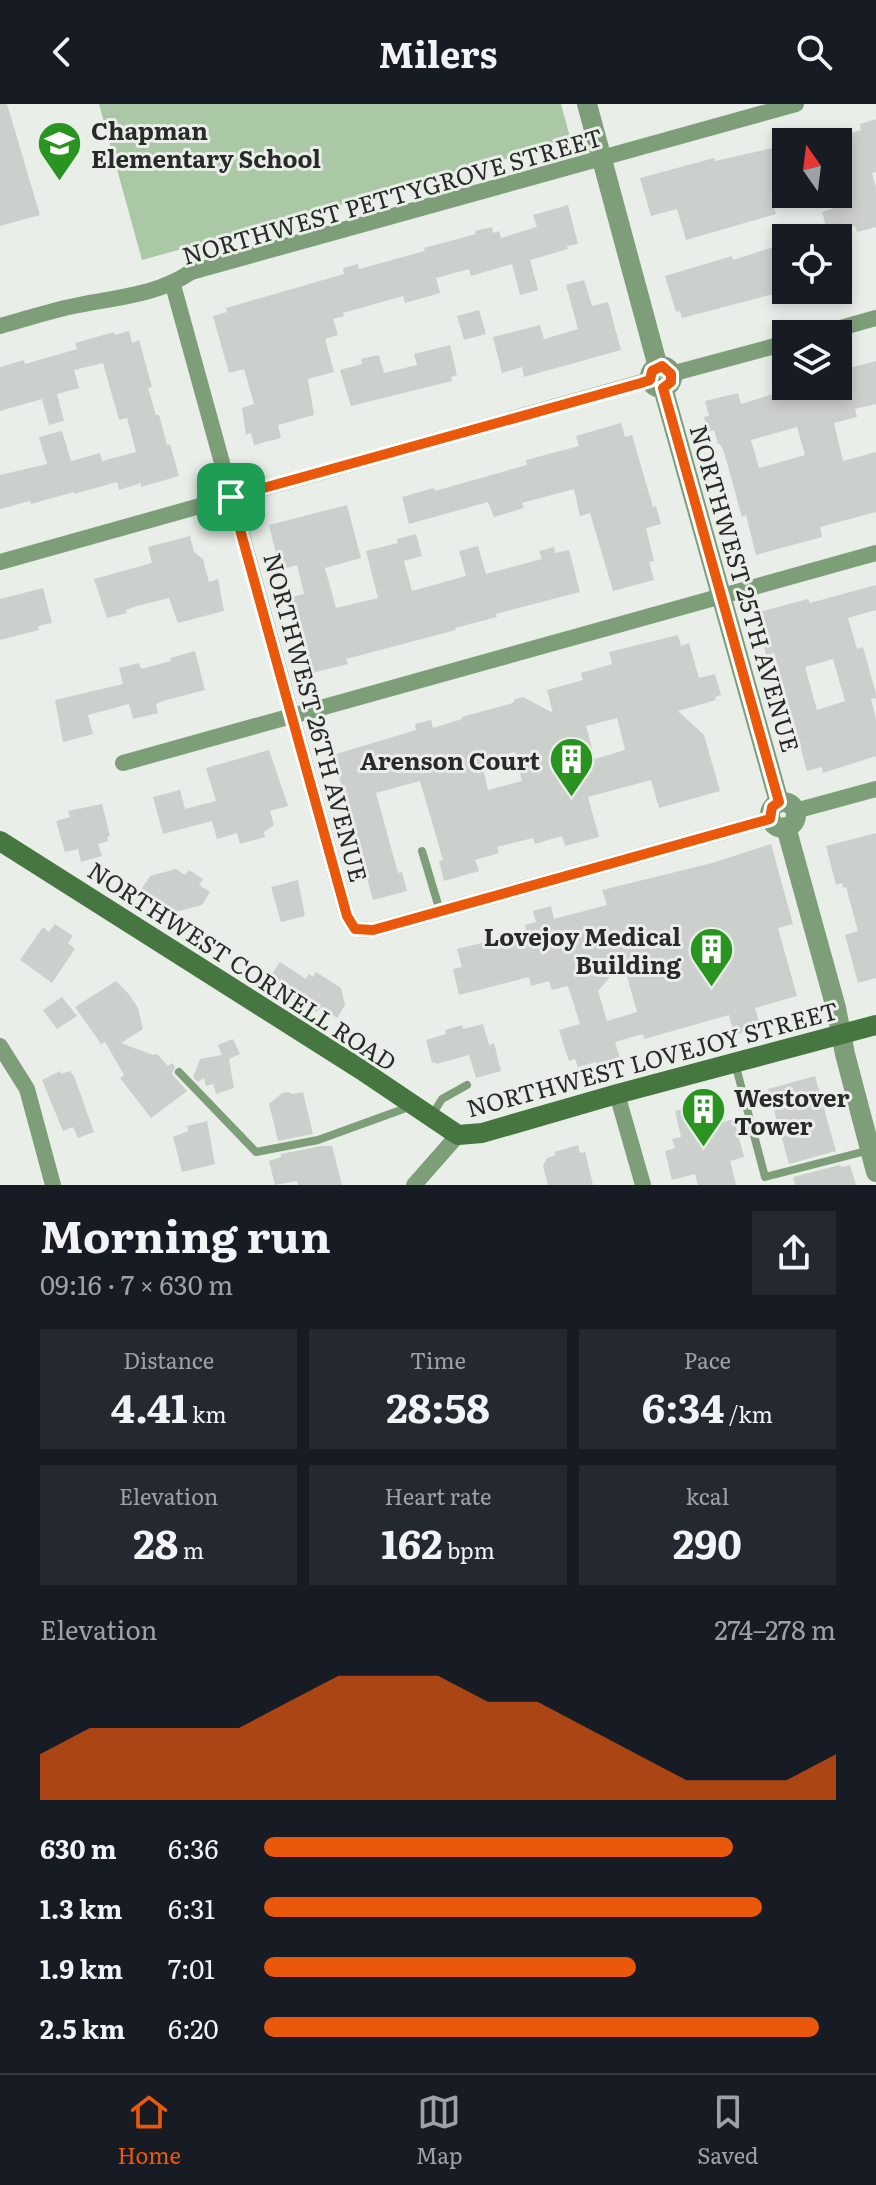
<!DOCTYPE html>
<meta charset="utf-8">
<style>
:root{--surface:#171b24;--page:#242831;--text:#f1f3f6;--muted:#9ea1a6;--line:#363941;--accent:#ea580c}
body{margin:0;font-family:Literata,serif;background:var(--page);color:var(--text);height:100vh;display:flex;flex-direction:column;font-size:30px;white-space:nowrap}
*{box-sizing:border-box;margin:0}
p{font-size:26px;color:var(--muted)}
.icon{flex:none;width:44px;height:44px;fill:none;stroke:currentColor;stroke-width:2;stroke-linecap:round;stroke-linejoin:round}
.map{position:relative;height:1081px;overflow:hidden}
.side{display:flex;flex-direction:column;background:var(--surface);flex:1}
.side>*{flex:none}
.needle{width:52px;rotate:346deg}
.buttons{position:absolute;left:772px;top:24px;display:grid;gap:16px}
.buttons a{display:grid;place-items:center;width:80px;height:80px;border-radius:0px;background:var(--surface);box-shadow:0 4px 12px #0003;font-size:40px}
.pin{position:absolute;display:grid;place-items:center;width:68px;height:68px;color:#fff;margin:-34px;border-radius:16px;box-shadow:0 4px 12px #0006}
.round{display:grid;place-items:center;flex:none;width:84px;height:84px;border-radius:0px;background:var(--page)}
.overview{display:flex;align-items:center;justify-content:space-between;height:136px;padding:0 40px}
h1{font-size:44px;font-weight:700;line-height:60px}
.figures{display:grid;grid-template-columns:repeat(3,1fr);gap:12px;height:136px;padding:8px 40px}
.figures div{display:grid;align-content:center;border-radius:0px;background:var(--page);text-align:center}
.figures b{font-size:40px;font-weight:700}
.figures small{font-size:22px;font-weight:400}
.figures p{font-size:22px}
.chart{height:224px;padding:16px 40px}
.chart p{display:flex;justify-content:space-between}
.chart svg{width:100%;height:144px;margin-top:8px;fill:var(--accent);opacity:.7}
ul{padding:0 40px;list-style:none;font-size:26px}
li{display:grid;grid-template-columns:128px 96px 1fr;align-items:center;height:60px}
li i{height:20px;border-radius:10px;background:var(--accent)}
header{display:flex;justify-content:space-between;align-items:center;height:104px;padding:0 40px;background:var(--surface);font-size:36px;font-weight:700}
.menu{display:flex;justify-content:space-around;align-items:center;height:112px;border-top:2px solid var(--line);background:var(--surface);font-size:22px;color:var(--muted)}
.menu a{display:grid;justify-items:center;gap:4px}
.menu .current{color:var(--accent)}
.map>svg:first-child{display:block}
.green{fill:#aac8a6}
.building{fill:#ccd0cc;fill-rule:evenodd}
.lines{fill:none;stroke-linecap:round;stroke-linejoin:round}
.service{stroke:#7d9e79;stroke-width:8}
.minor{stroke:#7d9e79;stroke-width:16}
.tertiary{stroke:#7d9e79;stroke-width:20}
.secondary{stroke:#467741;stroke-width:20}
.route-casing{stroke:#fff;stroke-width:16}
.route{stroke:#ea580c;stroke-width:10}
.labels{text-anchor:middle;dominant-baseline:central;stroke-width:6;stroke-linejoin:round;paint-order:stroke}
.poi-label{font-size:24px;font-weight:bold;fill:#282a28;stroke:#e9eee9;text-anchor:start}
.street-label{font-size:24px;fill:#282a28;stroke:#e9eee9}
</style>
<header><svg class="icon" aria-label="back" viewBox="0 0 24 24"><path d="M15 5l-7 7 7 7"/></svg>Milers<svg class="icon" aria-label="search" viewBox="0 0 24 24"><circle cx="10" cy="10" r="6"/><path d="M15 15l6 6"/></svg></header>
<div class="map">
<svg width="876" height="1081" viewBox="0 0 876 1081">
<rect width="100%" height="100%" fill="#e9eee9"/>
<path class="green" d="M99 0H561L571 37 142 156Z"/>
<path class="building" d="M0 0H7L40 111 0 122Z
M876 15V68L872 69 876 84V123L857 128 855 122 828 129 822 108 847 100 838 67V33L861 26 860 20Z
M786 41V89L771 92 776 110 686 136 677 105 651 112 640 74 714 54 715 57Z
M568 101 578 140 567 142 568 145 530 156 538 186 520 191 512 160 471 172 469 165 436 174 440 189 405 199 403 192 343 209 344 212 333 215 338 231 325 235 334 268 308 275 314 311 278 321 281 334 254 341 251 329 246 331 242 304 254 300 244 265 229 269 213 212 227 208 226 204 344 170 343 164 358 160 359 165 425 147 424 144 476 130 475 127 492 123 493 129 499 127 501 134 537 123 533 111Z
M786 139V184H776L777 189 682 214 680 207 676 208 665 172 732 152 733 156Z
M584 176 592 202 608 198 621 246 524 273 522 263 502 269 493 233 540 221 544 235 578 225 566 181Z
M479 206 486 230 464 236 457 212Z
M129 227 132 239 139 236 152 283 148 284 156 311H159L167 341 170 340 179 372 141 383V379L119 386 117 378 74 390V388L31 400 30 397 0 405V371L47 360 39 333 62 327 71 357 100 349 102 357 136 348 127 314 119 316 103 259 74 266 79 284 57 290 64 317 49 321 42 295 0 307V263L24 256 25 260 77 245 75 239 114 228 115 231Z
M450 241 457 271 451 273 452 277 351 302 340 266 362 260 361 255 379 251 384 269 417 261 414 250Z
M876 257V300L855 305 857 313 834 319 843 357 876 348V408L820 423 822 433 756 451 746 411 742 413 724 348 720 340H718L714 326 708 328 704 313 709 312 705 297 738 289 741 300 800 282H838V267ZM797 323 805 351 759 364 751 336Z
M621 319 625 333 632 331 653 403 656 402 661 420 646 424 654 457 649 458 654 476 613 487 590 409 580 412 574 385 522 399 524 404 494 413 488 398 409 420 402 393 434 384 435 387 527 361 526 356 579 342 576 332Z
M347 401 361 454 325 464 336 504 378 494 366 447 398 439 397 435 416 430 422 452 404 457 412 487 466 472 459 447 478 442 486 470 542 455 539 447 554 443 555 449 569 446 580 488 496 510 497 513 455 524 456 526 346 555 348 560 312 569 299 520 295 517 292 506 294 502 291 493 304 490 297 461 280 466 269 421Z
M190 432 194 448 203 455 209 478 218 475 224 507 178 519 169 494 137 502 126 506 127 509 107 514 94 475 152 459 148 443Z
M876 481V506L848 514 857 545 863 543 876 590V594L871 595 876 615V652L823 669 822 663 807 667 774 549 766 551 755 509 808 495 810 499ZM833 555 845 597 817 606 805 563Z
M43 484 52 519 38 522 39 526 0 536V495Z
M678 531 681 542 689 539 699 574 715 570 721 591 715 593 716 596 678 607 704 631 720 687 659 704 651 676 588 693 599 733 565 742 562 732 535 740 533 734 497 743 499 749 475 756 479 767 444 777 439 757 443 756 420 677 376 689 398 769 402 768 407 787 373 796 333 651 416 626 415 620 431 616 433 624 462 615V613L513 599 515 595 523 593 553 609 547 586 583 576 581 569 612 560 609 548ZM617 614 625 646 595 655 586 622ZM515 648 522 677 488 686 481 657Z
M195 547 205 586 166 596 156 600 158 609 133 615 129 600 88 611 93 630 63 638 55 596 123 580 119 564 139 559 141 565 171 557 170 554Z
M269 646 288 702 270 707 274 721 264 728 265 733 240 740 237 729 217 735 212 717 163 730 153 693 180 686 185 705 216 697 206 664Z
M102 700 110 732 107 733 108 737 98 740 102 752 81 758 78 745 65 748 56 717 70 713 68 707Z
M876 729V874L858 879 845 831 858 827 846 783 843 784 842 779 836 781 826 742Z
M771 740 793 820 778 824 797 892 755 904 761 924 734 931 729 911 644 935 643 930 615 938 621 957 597 964 596 958 578 963 575 955 569 957 559 926 580 920 568 882 552 886 549 877 531 882 529 873 459 891 453 865 462 863 457 845 526 828 525 821 536 818 533 807 551 802 554 815 607 801 602 786 712 759ZM623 858 637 908 607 917 598 887Z
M176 765 185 771 189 766 203 775 199 781 210 788 202 801 175 808 169 804 167 807 139 789 150 772Z
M298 776 305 812 281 818 271 783Z
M55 820 73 832 68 839 75 845 52 879 20 856 43 823 49 828Z
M280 858 306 875 309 870 313 873 316 868 341 884 345 901 337 914 321 903 317 908 268 876Z
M116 877 128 889 138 904 143 925 121 939 153 951 157 950 168 962 172 959 175 963 172 970 187 987 151 1014 120 974 124 971 105 938 101 940 75 903Z
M62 893 77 912 57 925 43 906Z
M483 920 489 941 494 939 501 967 476 974 469 951 436 960 435 958 432 959 426 936 446 930 445 926 462 921 463 925Z
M233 935 240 950 229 955 234 984 216 990 213 980 206 982 204 974 198 978 193 973 200 955 222 951 218 941Z
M60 967 61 970 70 967 74 972 94 1028 78 1034 73 1023 63 1027 42 976Z
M815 972 836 1047 789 1060 768 985Z
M289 988 292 990 303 988 313 1030 278 1037 269 1000 282 989Z
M710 998 716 1020 734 1015 744 1053 730 1057 736 1081H698L695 1070 672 1076 665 1047 675 1044 672 1035 681 1033 675 1007Z
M207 1017 215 1060 182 1068 173 1033 188 1027 187 1022Z
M578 1041 580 1049 585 1048 593 1081H548L543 1062 547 1054 556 1051 554 1048Z
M321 1042H332L342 1081H298L297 1077 275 1081 269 1057 281 1053V1050Z
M840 1061 841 1063 850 1061 856 1081H795L793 1073Z"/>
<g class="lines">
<path class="service" d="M422 747 440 807
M735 959 765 1073 870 1046
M179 968 256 1048 318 1036 409 1003
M432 1011 442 995 467 981"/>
<path class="minor" d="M173 181 347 812 355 825 373 826 770 715
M0 222C26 215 52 206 79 201 118 193 157 191 191 168L796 0
M819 230 876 214
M671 270 786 239
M0 458 650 276
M123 659 876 449
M795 707 876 685
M0 942 27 985 53 1081
M617 990 643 1081
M414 1081 458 1031"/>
<path class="tertiary" d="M587 0 658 263
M650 273a11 11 0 1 1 22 0a11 11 0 1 1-22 0Z
M663 284 779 698
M770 711a13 13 0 1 1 26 0a13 13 0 1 1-26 0Z
M786 723 836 904 845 950 876 1068"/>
<path class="secondary" d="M0 737 360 965 458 1031 482 1029 617 990 876 921"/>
</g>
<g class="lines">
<defs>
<path id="route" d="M662 262 671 270V278L663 284 779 698 772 703 770 715 373 826 355 825 347 812 231 393 641 279 650 276 652 267Z"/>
</defs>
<use href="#route" class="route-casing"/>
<use href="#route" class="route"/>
</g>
<defs>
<symbol id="school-pin" viewBox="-11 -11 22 30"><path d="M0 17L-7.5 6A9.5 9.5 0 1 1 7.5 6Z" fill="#299520" stroke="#e9eee9"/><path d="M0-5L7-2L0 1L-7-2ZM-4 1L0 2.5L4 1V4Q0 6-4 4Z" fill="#fff"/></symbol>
<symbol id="building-pin" viewBox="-11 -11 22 30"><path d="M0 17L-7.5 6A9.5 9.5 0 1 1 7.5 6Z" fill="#299520" stroke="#e9eee9"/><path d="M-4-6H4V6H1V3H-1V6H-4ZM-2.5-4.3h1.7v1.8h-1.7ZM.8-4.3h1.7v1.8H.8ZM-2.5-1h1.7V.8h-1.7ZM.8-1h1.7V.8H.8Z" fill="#fff"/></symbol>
</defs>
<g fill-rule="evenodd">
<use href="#school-pin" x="34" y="14" width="51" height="69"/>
<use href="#building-pin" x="546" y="630" width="51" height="69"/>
<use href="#building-pin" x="686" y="820" width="51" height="69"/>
<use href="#building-pin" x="678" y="980" width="51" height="69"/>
</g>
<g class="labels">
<g class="poi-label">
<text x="91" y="25">Chapman<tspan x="91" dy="28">Elementary School</tspan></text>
<text x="540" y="655" text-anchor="end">Arenson Court</text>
<text x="681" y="831" text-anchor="end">Lovejoy Medical<tspan x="681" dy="28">Building</tspan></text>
<text x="734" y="992">Westover<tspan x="734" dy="28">Tower</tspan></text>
</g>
<g class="street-label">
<text transform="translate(392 91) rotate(-16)">NORTHWEST PETTYGROVE STREET</text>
<text transform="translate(746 484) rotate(74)">NORTHWEST 25TH AVENUE</text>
<text transform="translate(317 613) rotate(75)">NORTHWEST 26TH AVENUE</text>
<text transform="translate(243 861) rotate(33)">NORTHWEST CORNELL ROAD</text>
<text transform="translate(652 954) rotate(-15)">NORTHWEST LOVEJOY STREET</text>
</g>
</g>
</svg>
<div class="buttons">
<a><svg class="needle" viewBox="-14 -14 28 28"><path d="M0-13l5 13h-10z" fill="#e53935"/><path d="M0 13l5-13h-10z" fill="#9ea1a6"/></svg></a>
<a><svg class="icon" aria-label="locate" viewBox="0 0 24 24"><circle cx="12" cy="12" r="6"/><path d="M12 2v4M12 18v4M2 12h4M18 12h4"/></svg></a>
<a><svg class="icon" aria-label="layers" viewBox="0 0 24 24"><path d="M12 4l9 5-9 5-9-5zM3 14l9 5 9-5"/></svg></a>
</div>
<div class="pin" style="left:231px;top:393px;background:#1e9e55"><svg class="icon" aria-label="arrive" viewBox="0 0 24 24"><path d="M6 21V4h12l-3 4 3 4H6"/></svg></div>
</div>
<section class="side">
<div class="overview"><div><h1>Morning run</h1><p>09:16 · 7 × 630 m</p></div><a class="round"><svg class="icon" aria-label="share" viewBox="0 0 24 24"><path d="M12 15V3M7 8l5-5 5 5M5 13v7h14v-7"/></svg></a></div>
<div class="figures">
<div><p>Distance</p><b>4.41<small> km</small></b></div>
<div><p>Time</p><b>28:58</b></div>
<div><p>Pace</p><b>6:34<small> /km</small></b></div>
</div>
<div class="figures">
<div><p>Elevation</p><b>28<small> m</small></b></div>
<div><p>Heart rate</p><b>162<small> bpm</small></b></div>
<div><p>kcal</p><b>290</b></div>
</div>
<div class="chart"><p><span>Elevation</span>274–278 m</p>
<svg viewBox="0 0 160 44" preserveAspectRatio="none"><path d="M0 44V30L10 22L20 22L30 22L40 22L50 14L60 6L70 6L80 6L90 14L100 14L110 22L120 30L130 38L140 38L150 38L160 30V44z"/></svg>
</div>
<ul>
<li><b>630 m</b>6:36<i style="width:82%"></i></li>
<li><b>1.3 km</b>6:31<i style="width:87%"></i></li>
<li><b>1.9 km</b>7:01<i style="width:65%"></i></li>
<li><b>2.5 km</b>6:20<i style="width:97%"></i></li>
</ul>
</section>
<nav class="menu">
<a class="current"><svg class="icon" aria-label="home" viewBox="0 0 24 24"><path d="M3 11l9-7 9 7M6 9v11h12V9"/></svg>Home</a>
<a><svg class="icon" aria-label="map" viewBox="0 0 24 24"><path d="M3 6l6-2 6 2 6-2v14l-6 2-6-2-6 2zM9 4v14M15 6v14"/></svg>Map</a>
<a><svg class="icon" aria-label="saved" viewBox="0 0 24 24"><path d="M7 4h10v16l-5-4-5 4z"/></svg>Saved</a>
</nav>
